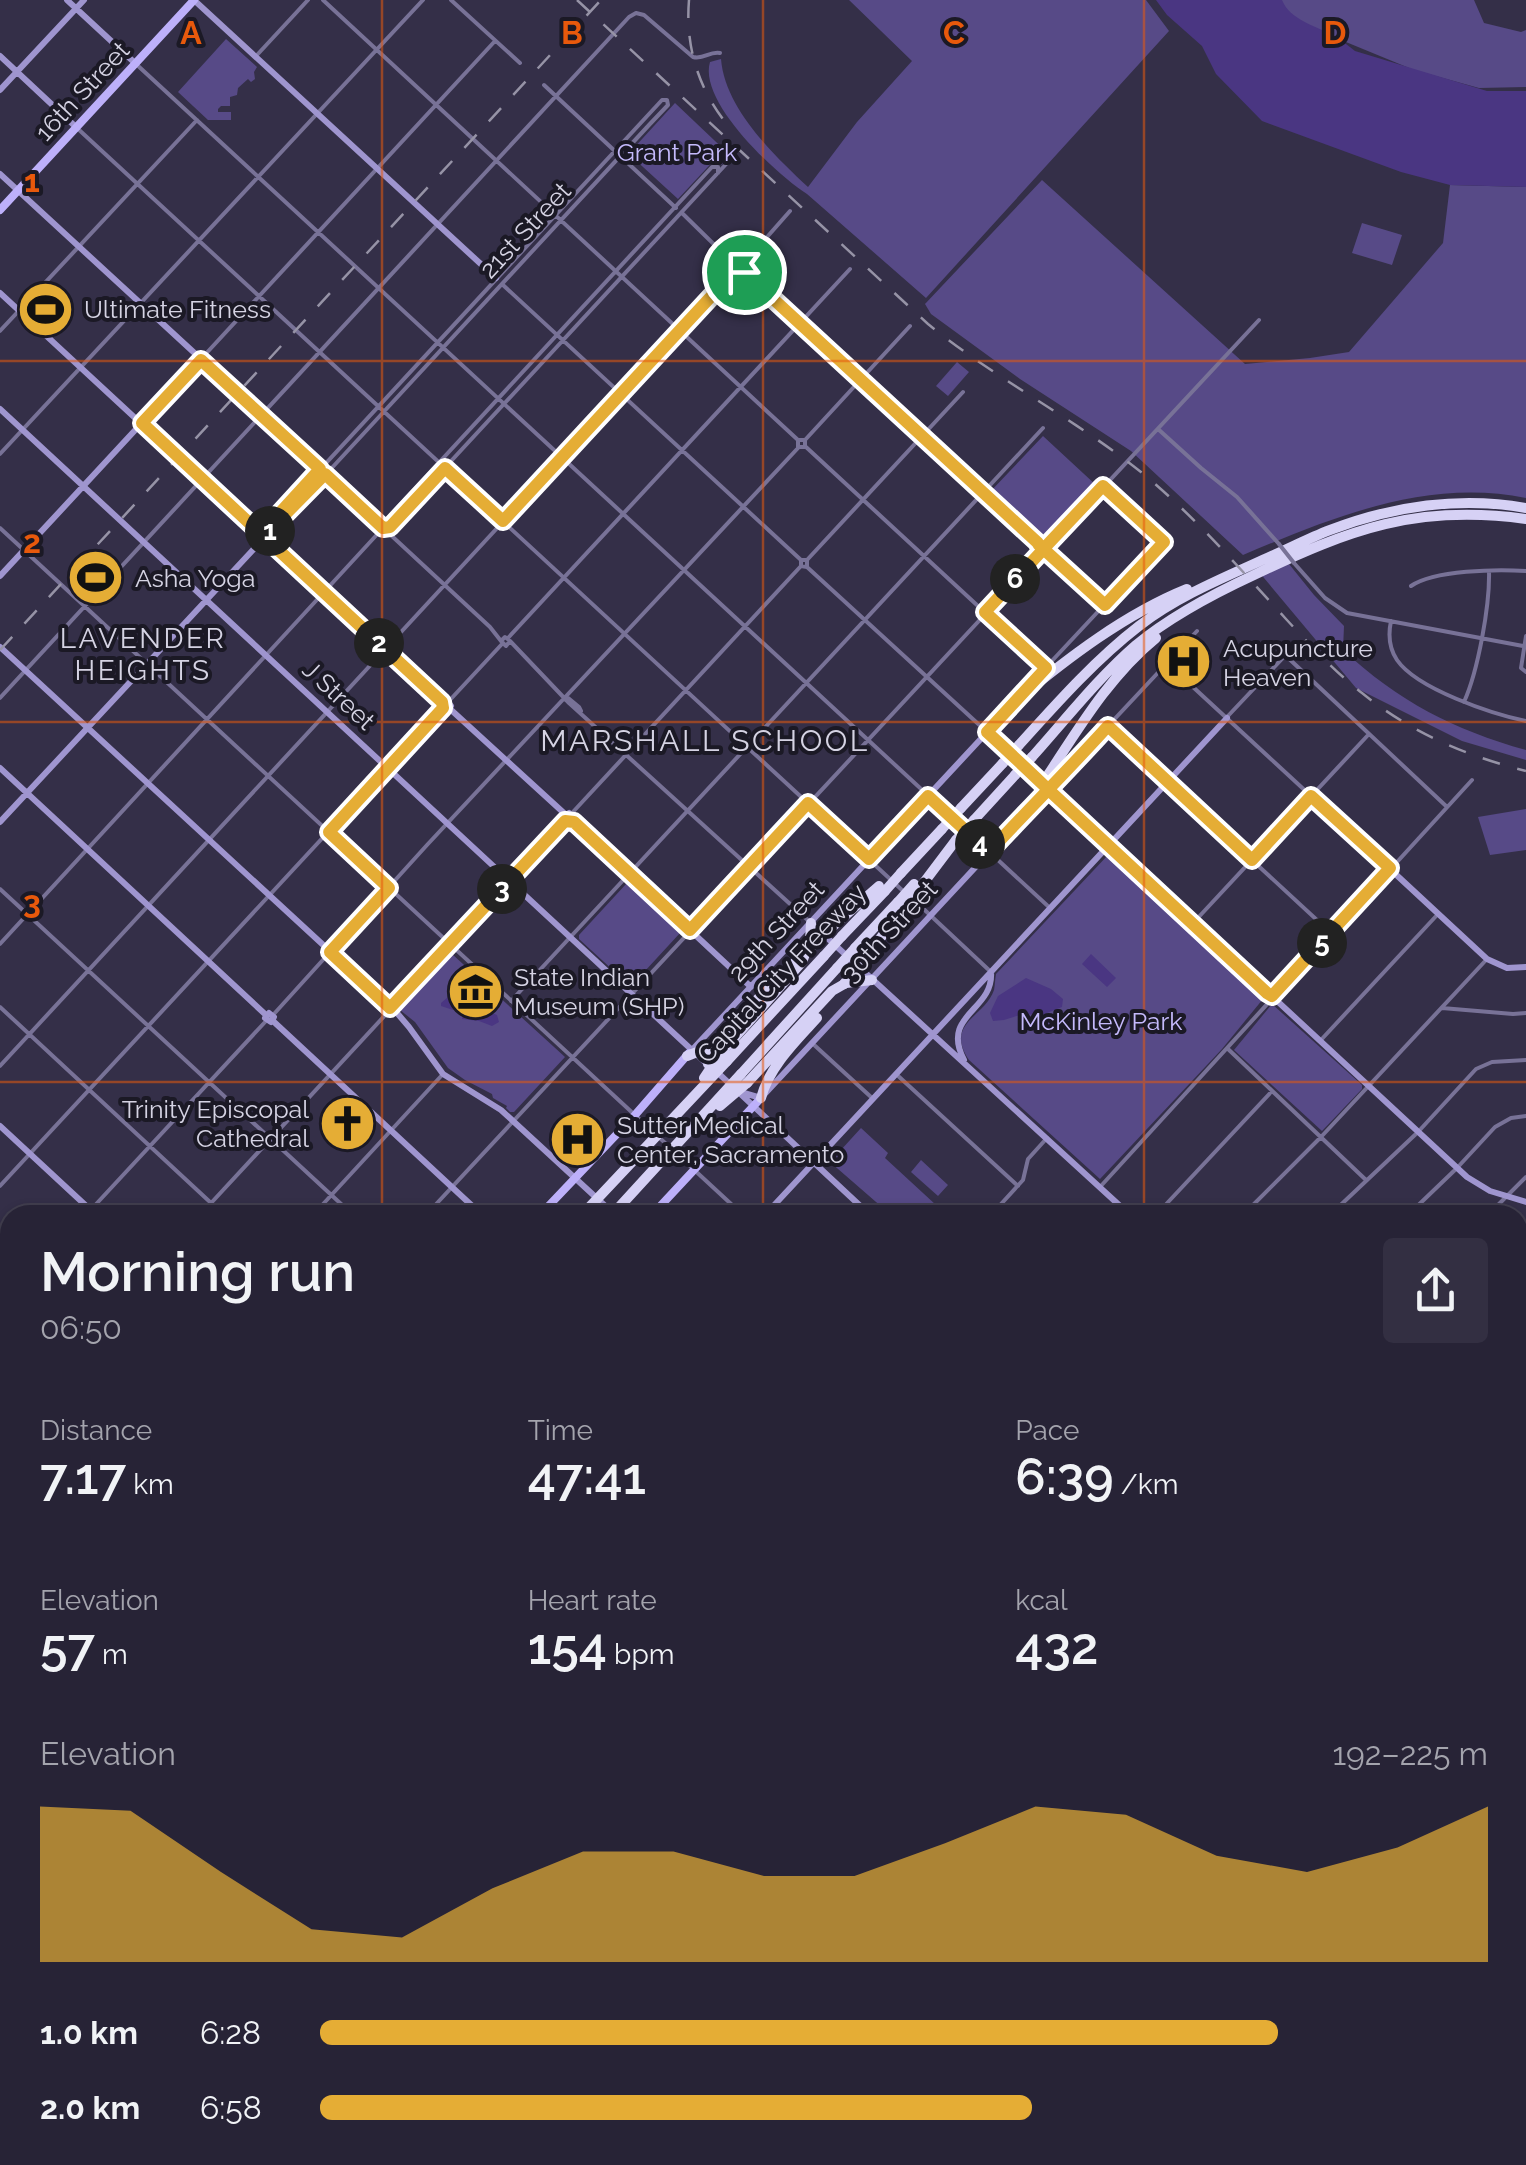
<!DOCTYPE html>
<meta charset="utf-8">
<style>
:root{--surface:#272336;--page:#332f42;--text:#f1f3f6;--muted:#a4a4ad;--line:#434051;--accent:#e5ad35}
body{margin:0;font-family:Raleway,sans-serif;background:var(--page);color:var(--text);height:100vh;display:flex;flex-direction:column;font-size:38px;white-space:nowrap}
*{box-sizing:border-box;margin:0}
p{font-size:32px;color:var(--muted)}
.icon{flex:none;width:55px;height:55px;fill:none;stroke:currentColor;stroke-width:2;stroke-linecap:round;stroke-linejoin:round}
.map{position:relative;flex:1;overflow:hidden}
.details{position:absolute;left:0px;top:1205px;width:1528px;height:960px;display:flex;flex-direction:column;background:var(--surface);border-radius:30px 30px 0 0;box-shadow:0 2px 8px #0004,0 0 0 2px var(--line)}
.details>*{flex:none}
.pin{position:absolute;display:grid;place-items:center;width:85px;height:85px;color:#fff;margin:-42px;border:5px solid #fff;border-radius:50%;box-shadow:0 2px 10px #0007}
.km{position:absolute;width:50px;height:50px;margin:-25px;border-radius:50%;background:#222;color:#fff;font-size:28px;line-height:50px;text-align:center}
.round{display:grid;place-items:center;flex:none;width:105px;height:105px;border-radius:10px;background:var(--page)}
.overview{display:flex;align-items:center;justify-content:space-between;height:170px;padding:0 40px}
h1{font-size:55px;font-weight:600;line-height:75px}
.metrics{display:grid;grid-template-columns:repeat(3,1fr);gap:15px;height:170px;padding:10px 40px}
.metrics div{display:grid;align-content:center}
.metrics b{font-size:50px;font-weight:600}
.metrics small{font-size:28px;font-weight:400}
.metrics p{font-size:28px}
.chart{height:280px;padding:20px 40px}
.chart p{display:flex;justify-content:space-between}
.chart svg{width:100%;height:180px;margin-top:10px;fill:var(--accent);opacity:.7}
ul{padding:0 40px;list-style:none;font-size:32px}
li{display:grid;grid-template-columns:160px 120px 1fr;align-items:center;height:75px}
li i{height:25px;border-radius:12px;background:var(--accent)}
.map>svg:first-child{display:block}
.green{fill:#574a87}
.water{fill:#4a3682}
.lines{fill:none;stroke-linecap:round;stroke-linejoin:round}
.street{stroke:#787297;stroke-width:4}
.secondary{stroke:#9f95cf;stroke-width:6}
.primary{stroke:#bdb0fa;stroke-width:8}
.highway{stroke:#d6d1f5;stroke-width:10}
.tram{stroke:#9693a6;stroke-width:2.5}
.rail{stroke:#9693a6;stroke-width:2.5;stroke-dasharray:18 18;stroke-linecap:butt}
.street-bridge{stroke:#787297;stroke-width:4}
.highway-bridge{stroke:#d6d1f5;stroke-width:10}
.route-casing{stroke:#fff;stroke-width:20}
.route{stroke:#e5ad35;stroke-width:12}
.grid{fill:none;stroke:#e8590c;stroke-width:2.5;stroke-opacity:0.55}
.labels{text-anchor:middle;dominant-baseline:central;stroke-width:8;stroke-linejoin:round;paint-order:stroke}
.street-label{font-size:25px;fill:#d5d3e3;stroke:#1b1925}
.park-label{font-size:25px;fill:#c5bafc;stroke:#1b1925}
.poi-label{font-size:25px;fill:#d5d3e3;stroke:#1b1925;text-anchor:start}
.neighbourhood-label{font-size:28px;letter-spacing:2.5px;fill:#d5d3e3;stroke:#1b1925}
.quarter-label{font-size:30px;letter-spacing:2.5px;fill:#d5d3e3;stroke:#1b1925}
.grid-label{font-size:32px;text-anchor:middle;font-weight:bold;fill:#e8590c;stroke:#1b1925;stroke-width:8;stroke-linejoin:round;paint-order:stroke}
</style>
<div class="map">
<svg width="1526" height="2165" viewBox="0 0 1526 2165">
<rect width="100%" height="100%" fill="#342f48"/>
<path class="green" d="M849 0H1146L1169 31 926 298 807 194C776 174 698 102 710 62L721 59C725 109 774 155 808 187L857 122 912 61Z
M1263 0H1474L1484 23 1521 32 1526 30V87L1479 88 1414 70 1273 12Z
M226 39 257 67 254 72 255 79 251 82 248 79 238 88 237 95 230 97V106H221L218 109V112H231V120H208L178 92Z
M675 103 734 159 731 163 728 160 721 165 720 163 724 158 719 155 678 199 631 156 632 150Z
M1042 180 1245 364 1310 358 1349 352 1443 243 1450 185 1526 187V498C1427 478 1333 517 1243 555L1131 451 1020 379 931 314 925 304Z
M1362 223 1402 235 1392 265 1352 253Z
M957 362 969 372 948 396 936 386Z
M1043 436 1097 486 1044 542 990 492Z
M1289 564 1314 595 1344 626 1343 650C1398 701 1454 730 1526 750V760L1462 741 1356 688 1259 572Z
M1526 809V850L1490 855 1478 817Z
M1108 855 1263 999 1222 1049 1100 1179 969 1060C944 1023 985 1017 994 990 995 985 995 979 996 974Z
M627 883H632L680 928V933L633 984H628L579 939V935Z
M447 954H452L565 1057 514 1112H510L506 1108 507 1106 493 1098 492 1094 465 1080 448 1068 415 1022 400 1010V1006Z
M1272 1004 1362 1085V1089L1322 1131 1234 1050Z
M861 1128 888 1153 885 1158 936 1205 927 1215H891L830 1162Z
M921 1160 948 1185 938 1196 911 1172Z
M1172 2155H1288L1299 2165H1162Z"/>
<path class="water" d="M1156 0H1282C1290 20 1316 26 1335 36 1342 40 1348 46 1355 51L1487 91H1526V187L1450 185 1401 172 1262 121 1216 74 1202 46 1167 15Z
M1091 954 1116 978 1107 987 1082 964Z
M1026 978 1051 989 1063 999 1062 1007 1042 1015 1023 1014 1004 1020 993 1021 990 1013 998 996Z
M448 997 462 998 471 1002 472 1005 471 1012 487 1011 497 1015 499 1022 492 1026 479 1021 462 1019 465 1008 453 1010 441 1006V1003Z"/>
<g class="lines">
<path class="street" d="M323 0 798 440
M451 0 520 63
M257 55 308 0
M136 64 1050 908
M544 85 676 208
M77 128 903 891
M683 214 734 264
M733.5 266a5.5 5.5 0 1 1 11 0a5.5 5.5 0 1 1-11 0Z
M744 263 790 211
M741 271 746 273 1105 605
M503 285 801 560
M0 331 197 120
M1158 429 1201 468 1237 497 1279 544
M805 440 910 326
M806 447 1045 668
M0 454 423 0
M320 469 201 359 495 41
M326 475 490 627 501 641
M0 528 743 1215
M383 528 390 527 728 162
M259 531 266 528 662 100H667L668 105 649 125 329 471 318 479 265 537
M807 560 963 392
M1294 563 1325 598 1347 613 1523 646
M807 567 987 732
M1411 586C1434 570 1497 569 1526 571
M1391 621C1388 635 1389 648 1397 660 1417 689 1492 714 1526 721
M1526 636 1521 668 1526 672
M505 637 510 641 506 646 501 641Z
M508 638 850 269
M510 641 569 703 811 923
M1285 655 1446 806
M1167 663 1390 869
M1035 679 1163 542 1103 486
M567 697 579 707 581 711
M0 698 629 17 636 13 644 15 693 57C704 60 709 51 720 53
M449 701 502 644
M1464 702C1478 671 1490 605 1489 571
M1227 717 1296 644
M1108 727 1331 933
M1050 788 1197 631
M572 813 801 566 807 567V560H801V566
M0 889 353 1215
M914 900 991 972
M1195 921 1369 734
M0 944 383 528 384 522 410 494 712 167H718V173
M511 1001 1043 428
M0 1007 224 1215
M1442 1008 1513 1014 1526 1013
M273 1015 427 845 798 448V440H805V447H799
M1320 1041 1438 914
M812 1043 871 1097
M1228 1049 1366 1180
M0 1066 731 275 737 271
M896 1074 1018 1186
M0 1186 442 709
M1100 1187 1472 780
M86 1215 266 1021
M200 1215 565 821
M313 1215 443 1074
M426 1215 1259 320
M991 1215 1023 1180 1028 1159 1047 1138
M1156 1215 1272 1091
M1243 1215 1321 1137 1487 959
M1330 1215 1418 1132 1476 1069 1492 1062 1526 1060
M1408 1215 1457 1168 1495 1127 1511 1118 1526 1116
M1488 1215 1526 1177
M1518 1265 1526 1256
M0 1308 10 1297
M0 1358 10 1367
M0 1367 10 1376
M0 1431 10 1420
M1518 1438 1526 1430
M0 1481 10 1490
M1518 1509 1526 1500
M0 1553 10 1542
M1518 1567 1526 1558
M1518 1645 1526 1637
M0 1675 10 1664
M1518 1714 1526 1706
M0 1717 10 1725
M1518 1792 1526 1783
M1518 1843 1526 1834
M1518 1940 1526 1931
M1518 2041 1526 2032
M0 2107 10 2116
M1518 2148 1526 2139
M53 2155 64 2165
M171 2155 182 2165
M330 2155 342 2165
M692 2155 703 2165
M865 2155 876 2165
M1 2165 10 2155
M110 2165 119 2155
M377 2165 383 2155
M455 2165 461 2155
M533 2165 539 2155
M627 2165 637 2155
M930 2165 939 2155
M994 2165 1003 2155
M1061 2165 1070 2155
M1128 2165 1138 2155
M1401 2165 1410 2155
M1501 2165 1511 2155"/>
<path class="secondary" d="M67 0 136 64
M194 0 496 278
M0 56 77 128
M0 90 84 0
M0 174 201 359 0 576
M0 293 442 702
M0 409 707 1064
M0 647 397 1013 409 1027 443 1074 501 1110 614 1214
M446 700 451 706 446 709 441 705Z
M449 708 565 814
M987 732 1467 1177 1490 1191 1526 1202
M0 768 266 1015
M1027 807 1042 784
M569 813 572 819 567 822 564 816Z
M572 820 751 987
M0 822 265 537
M1390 869 1487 959 1507 968 1526 967
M812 924 1130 1215
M269 1013 274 1017 271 1022 265 1018Z
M273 1021 482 1215
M692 1050 1017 700
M964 1060C940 1014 994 1011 991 972
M717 1072 870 1215
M737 1091 761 1098 1048 789
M0 1126 96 1215
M765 1215 1227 718
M0 1244 10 1253
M1518 1356 1526 1348
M1518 1577 1526 1585
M0 1599 10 1608
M0 1746 10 1743
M1518 1814 1526 1822
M0 2042 10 2031
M1518 2105 1526 2113
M571 2155 572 2165
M582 2155 593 2165
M220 2165 228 2155
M835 2165 845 2155"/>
<path class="primary" d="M0 210 194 0
M540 1215 635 1115 689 1053
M652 1215 761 1098
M1299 2155 1310 2165"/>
<path class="highway" d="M1017 700C1068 658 1125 614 1187 589
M1019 745C1056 704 1095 660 1139 626 1178 596 1223 578 1267 558 1288 549 1309 538 1330 530 1392 506 1461 496 1526 508
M1032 757C1066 719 1098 678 1136 645 1171 616 1213 594 1254 575 1350 529 1417 504 1526 519
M1042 784C1076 733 1108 677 1156 638
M961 808 1003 763
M974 820 1015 775
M901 873 942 829
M919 889 956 840
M832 927 879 886
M842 936 885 891
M855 948 898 902
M865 958 903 909
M720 1054 802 962 810 941 811 923
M687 1056 715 1045
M727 1061 824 956
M708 1064 715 1044 771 985
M741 1074 837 968
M747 1083 832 991 846 983 872 980
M761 1098C769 1067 796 1041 817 1018
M0 1772 10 1768
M0 1834 10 1822
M0 1870 10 1859
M0 1934 10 1937
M0 1957 10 1961
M0 2015 10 2012
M764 2155 776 2165
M784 2155 795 2165
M805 2155 815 2165"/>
<path class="tram" d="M0 1360 10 1370
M845 2155 856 2165"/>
<path class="rail" d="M577 0 928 324C998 381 1078 420 1147 477 1198 520 1241 570 1286 619 1310 645 1334 671 1362 693 1410 732 1466 756 1526 771
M689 0C685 48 699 91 730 128
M0 650 601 0"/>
<path class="street-bridge" d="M1279 544 1294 563"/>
<path class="highway-bridge" d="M1003 763 1019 745
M1015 775 1032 757
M942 829 961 808
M956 840 974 820
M885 891 901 873
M898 902 914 884
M903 909 919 889
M824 956 842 936
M837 968 855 948
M844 984 865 958
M771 985 832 927
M704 1078 720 1054
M720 1106 747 1083
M582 1215 727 1061
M612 1215 741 1074
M0 1847 7 1839
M0 1881 10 1872
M0 1992 10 1981"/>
</g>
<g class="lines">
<defs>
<path id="route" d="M744 272 737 271 731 275 503 521 445 468 390 527 383 528 325 474 264 536 259 532 142 423 201 360 320 469 266 528 259 532 442 702 443 708 329 832 389 888 330 952 390 1008 565 821 574 822 690 930 808 803 869 859 928 796 989 852C1028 810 1069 769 1108 726L1252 860 1311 796 1390 868 1272 996 1267 993 1052 793C1031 773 1009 752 987 732L1046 668 985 612 1039 554 1049 543 1100 489 1103 486 1164 542 1105 605 1049 554 1038 544V543L744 272"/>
</defs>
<use href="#route" class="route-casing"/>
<use href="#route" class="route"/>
</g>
<path class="grid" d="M382 0V1215M763 0V1215M1144 0V1215M0 361H1526M0 722H1526M0 1082H1526M0 1443H10M1518 1443H1526M0 1804H10M1518 1804H1526M382 2155V2165M763 2155V2165M1144 2155V2165"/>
<defs>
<symbol id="stadium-disc" viewBox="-11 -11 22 22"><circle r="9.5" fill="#e5ad35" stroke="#1b1925"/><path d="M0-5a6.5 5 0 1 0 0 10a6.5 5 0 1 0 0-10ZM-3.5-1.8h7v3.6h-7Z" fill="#111"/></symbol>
<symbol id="hospital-disc" viewBox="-11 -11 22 22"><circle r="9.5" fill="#e5ad35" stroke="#1b1925"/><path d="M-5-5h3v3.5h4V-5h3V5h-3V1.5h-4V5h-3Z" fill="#111"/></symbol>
<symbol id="museum-disc" viewBox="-11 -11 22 22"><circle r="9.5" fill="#e5ad35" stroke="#1b1925"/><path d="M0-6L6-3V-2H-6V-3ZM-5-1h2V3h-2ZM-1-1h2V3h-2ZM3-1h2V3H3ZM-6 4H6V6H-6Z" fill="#111"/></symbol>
<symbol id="church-disc" viewBox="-11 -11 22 22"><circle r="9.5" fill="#e5ad35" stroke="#1b1925"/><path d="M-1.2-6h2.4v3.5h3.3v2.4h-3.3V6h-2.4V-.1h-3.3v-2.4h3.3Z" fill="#111"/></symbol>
</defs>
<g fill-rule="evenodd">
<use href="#stadium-disc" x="14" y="278" width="63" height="63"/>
<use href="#stadium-disc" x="64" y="546" width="63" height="63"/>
<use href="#hospital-disc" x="1152" y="630" width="63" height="63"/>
<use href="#museum-disc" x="444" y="960" width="63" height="63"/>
<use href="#church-disc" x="316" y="1092" width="63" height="63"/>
<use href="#hospital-disc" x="546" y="1108" width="63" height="63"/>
</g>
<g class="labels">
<g class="street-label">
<text transform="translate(82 91) rotate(-47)">16th Street</text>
<text transform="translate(525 230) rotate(-47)">21st Street</text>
<text transform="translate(339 695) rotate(43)">J Street</text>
<text transform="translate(776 931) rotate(-47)">29th Street</text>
<text transform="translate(889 931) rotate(-47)">30th Street</text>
<text transform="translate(781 973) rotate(-47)">Capital City Freeway</text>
</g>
<g class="park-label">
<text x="677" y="152">Grant Park</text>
<text x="1101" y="1021">McKinley Park</text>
</g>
<g class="poi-label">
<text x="84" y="309">Ultimate Fitness</text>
<text x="135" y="578">Asha Yoga</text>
<text x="1223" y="648">Acupuncture<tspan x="1223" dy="29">Heaven</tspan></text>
<text x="514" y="977">State Indian<tspan x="514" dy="29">Museum (SHP)</tspan></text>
<text x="309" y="1109" text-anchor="end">Trinity Episcopal<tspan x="309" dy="29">Cathedral</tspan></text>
<text x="617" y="1125">Sutter Medical<tspan x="617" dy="29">Center, Sacramento</tspan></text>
</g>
<g class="neighbourhood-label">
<text x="143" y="638">LAVENDER<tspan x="143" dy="32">HEIGHTS</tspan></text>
</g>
<g class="quarter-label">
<text x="705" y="740">MARSHALL SCHOOL</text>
</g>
</g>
<g class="grid-label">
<text x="191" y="44">A</text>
<text x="572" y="44">B</text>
<text x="954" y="44">C</text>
<text x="1335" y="44">D</text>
<text x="32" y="192">1</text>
<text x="32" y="553">2</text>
<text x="32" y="913">3</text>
</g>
</svg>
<div class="pin" style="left:744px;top:272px;background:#1e9e55"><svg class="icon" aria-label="arrive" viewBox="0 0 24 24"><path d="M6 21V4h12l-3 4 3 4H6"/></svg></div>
<b class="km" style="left:270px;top:531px">1</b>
<b class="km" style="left:379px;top:643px">2</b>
<b class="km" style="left:502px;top:889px">3</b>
<b class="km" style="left:980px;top:844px">4</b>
<b class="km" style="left:1322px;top:943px">5</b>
<b class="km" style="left:1015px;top:579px">6</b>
<section class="details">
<div class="overview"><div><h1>Morning run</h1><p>06:50</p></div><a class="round"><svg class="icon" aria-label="share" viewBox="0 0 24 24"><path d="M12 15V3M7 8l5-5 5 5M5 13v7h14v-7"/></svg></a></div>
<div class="metrics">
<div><p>Distance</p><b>7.17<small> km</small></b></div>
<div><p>Time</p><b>47:41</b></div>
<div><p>Pace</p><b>6:39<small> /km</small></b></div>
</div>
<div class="metrics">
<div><p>Elevation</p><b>57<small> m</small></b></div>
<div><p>Heart rate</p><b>154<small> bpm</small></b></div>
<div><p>kcal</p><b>432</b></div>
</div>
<div class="chart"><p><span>Elevation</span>192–225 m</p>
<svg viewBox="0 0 160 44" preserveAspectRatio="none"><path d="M0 44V6L10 7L20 22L30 36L40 38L50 26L60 17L70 17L80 23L90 23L100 15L110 6L120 8L130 18L140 22L150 16L160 6V44z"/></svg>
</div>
<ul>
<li><b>1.0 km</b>6:28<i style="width:82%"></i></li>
<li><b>2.0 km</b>6:58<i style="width:61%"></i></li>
</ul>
</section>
</div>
